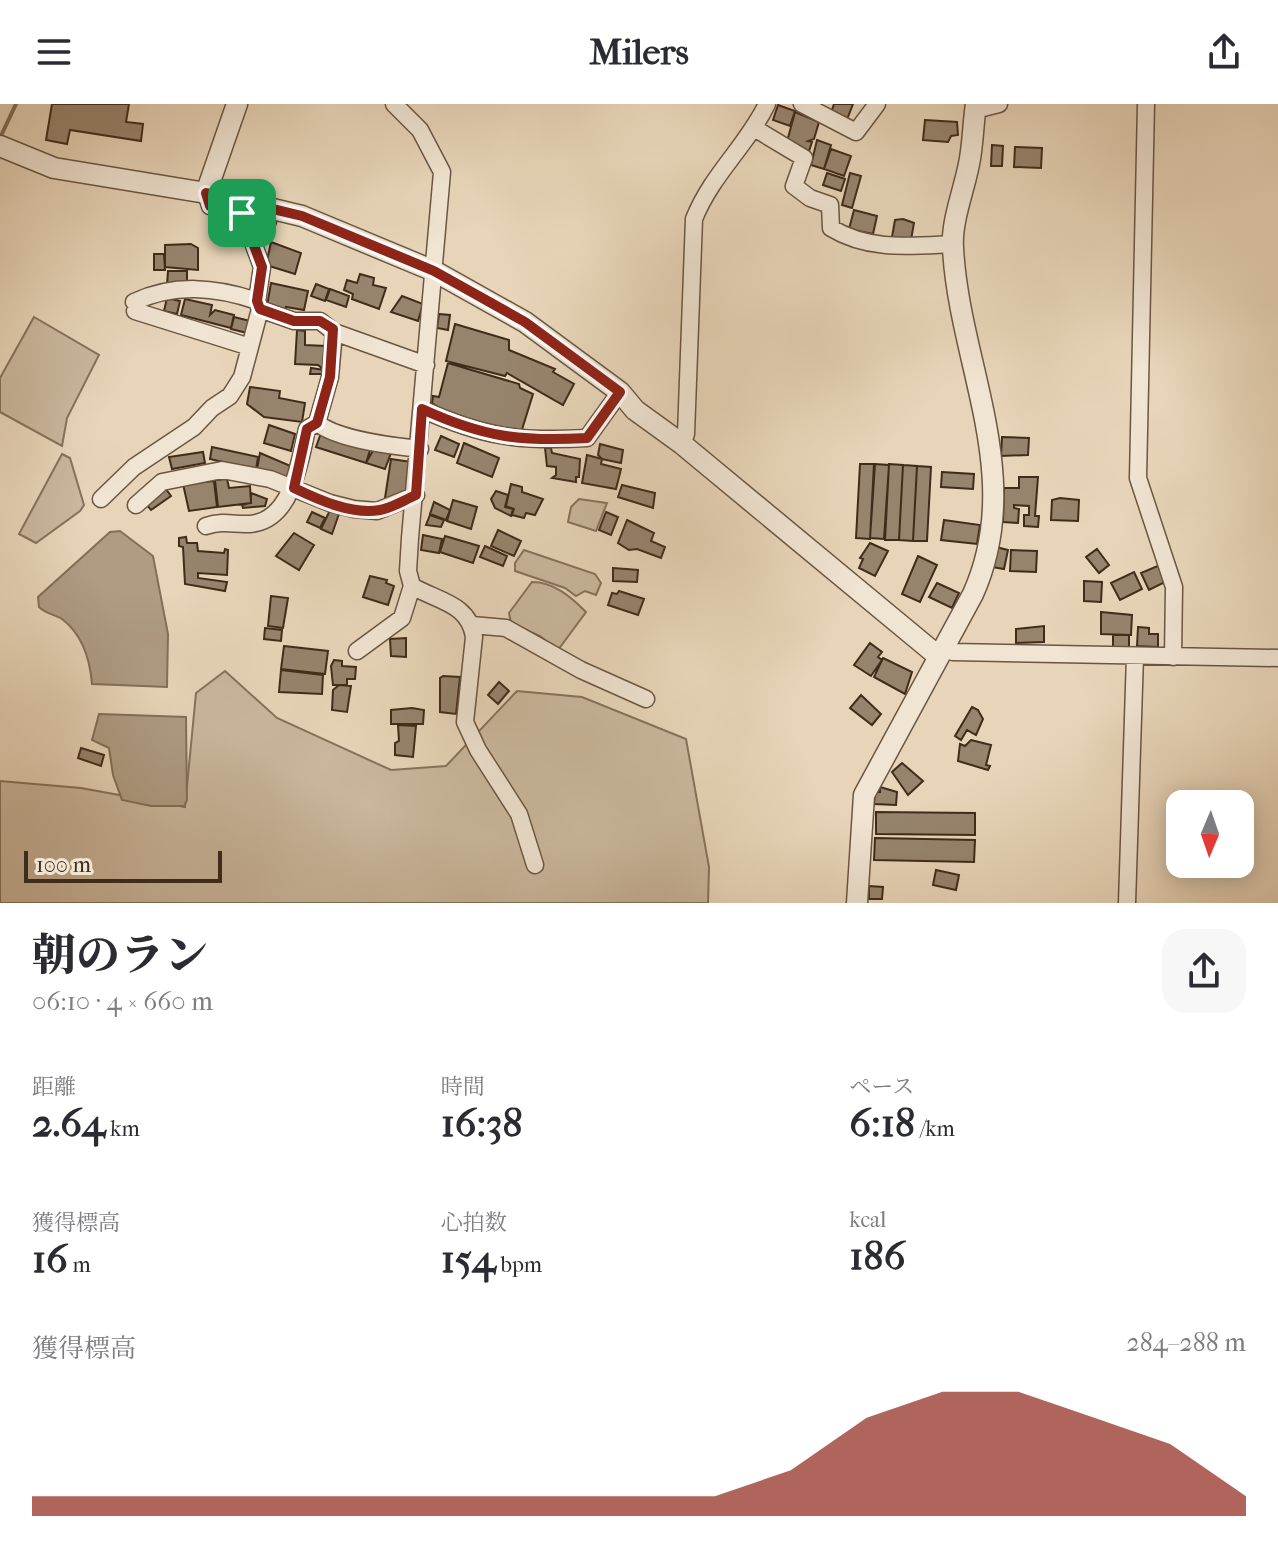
<!DOCTYPE html>
<html lang="ja">
<meta charset="utf-8">
<style>
:root{--surface:#fff;--page:#f7f7f7;--text:#2b2b33;--muted:#7c7c81;--accent:#8f2418}
body{margin:0;font-family:"IM FELL French Canon","Noto Serif JP",serif;background:var(--page);color:var(--text);height:100vh;display:flex;flex-direction:column;font-size:30px;white-space:nowrap}
*{box-sizing:border-box;margin:0}
p{font-size:26px;color:var(--muted)}
.icon{flex:none;width:44px;height:44px;fill:none;stroke:currentColor;stroke-width:2;stroke-linecap:round;stroke-linejoin:round}
.map{position:relative;height:799px;overflow:hidden}
.panel{display:flex;flex-direction:column;background:var(--surface);flex:1}
.panel>*{flex:none}
.needle{width:52px;rotate:182deg}
.tools{position:absolute;left:1166px;top:686px;display:grid;gap:16px}
.tools a{display:grid;place-items:center;width:88px;height:88px;border-radius:16px;background:var(--surface);box-shadow:0 4px 20px #0003;font-size:40px}
.scale{position:absolute;left:24px;bottom:20px;width:198px;box-sizing:border-box;padding-left:8px;border:4px solid #402c1a;border-top:0;font-size:22px;line-height:28px;white-space:nowrap;color:#402c1a;-webkit-text-stroke:6px #f0e4d2;paint-order:stroke}
.pin{position:absolute;display:grid;place-items:center;width:68px;height:68px;color:#fff;margin:-34px;border-radius:16px;box-shadow:0 4px 12px #0006}
.round{display:grid;place-items:center;flex:none;width:84px;height:84px;border-radius:24px;background:var(--page)}
.overview{display:flex;align-items:center;justify-content:space-between;height:136px;padding:0 32px}
h1{font-size:44px;font-weight:800;line-height:60px}
.figures{display:grid;grid-template-columns:repeat(3,1fr);gap:12px;height:136px;padding:8px 32px}
.figures div{display:grid;align-content:center}
.figures b{font-size:40px;font-weight:800}
.figures small{font-size:22px;font-weight:400}
.figures p{font-size:22px}
.chart{height:224px;padding:16px 32px}
.chart p{display:flex;justify-content:space-between}
.chart svg{width:100%;height:144px;margin-top:8px;fill:var(--accent);opacity:.7}
header{display:flex;justify-content:space-between;align-items:center;height:104px;padding:0 32px;background:var(--surface);font-size:36px;font-weight:800}
.map>svg:first-child{display:block}
.green{fill:#cbb89e;stroke:#86725c;stroke-width:2}
.water{fill:#af9c83;stroke:#836f59;stroke-width:2}
.lines{fill:none;stroke-linecap:round;stroke-linejoin:round}
.stream{stroke:#836f59;stroke-width:4}
.building{fill:#97846d;stroke:#402c1a;stroke-width:2}
.minor-casing{stroke:#6a5642;stroke-width:19}
.tertiary-casing{stroke:#6a5642;stroke-width:23}
.minor{stroke:#f0e4d2;stroke-width:16}
.tertiary{stroke:#f0e4d2;stroke-width:20}
.route-casing{stroke:#fff;stroke-width:16}
.route{stroke:#8f2418;stroke-width:10}
</style>
<header><svg class="icon" aria-label="menu" viewBox="0 0 24 24"><path d="M4 6h16M4 12h16M4 18h16"/></svg>Milers<svg class="icon" aria-label="share" viewBox="0 0 24 24"><path d="M12 15V3M7 8l5-5 5 5M5 13v7h14v-7"/></svg></header>
<div class="map">
<svg width="1278" height="799" viewBox="0 0 1278 799">
<rect width="100%" height="100%" fill="#e8d5b9"/>
<filter id="stains"><feTurbulence type="fractalNoise" baseFrequency=".0025" numOctaves="4"/><feColorMatrix values="0 0 0 0 .2 0 0 0 0 .09 0 0 0 0 .02 0 0 0 .5 -.17"/></filter>
<radialGradient id="worn" r=".72"><stop offset=".6" stop-color="#630" stop-opacity="0"/><stop offset="1" stop-color="#630" stop-opacity=".3"/></radialGradient>
<path class="green" d="M34 213 99 251 67 314 62 342 0 308V274Z
M62 350 70 354 84 401 80 407 36 439 19 430Z
M579 395 607 399 596 427 568 418 571 403Z
M524 446 595 470 601 479 596 491 585 487 576 492 565 484 515 467V459Z
M532 478C554 478 571 493 586 508L558 546 540 532 511 519 509 509Z
M225 567 277 614 391 666 446 662 517 587 582 593 686 635 709 763 708 799H0V677L81 684 185 703 196 589Z"/>
<path class="water" d="M120 427 153 452 168 530 167 583 92 580C90 555 83 531 62 515 54 510 46 510 39 503L38 493 110 428Z
M99 610 186 613 187 696 184 702H151L122 696 113 671 109 644 92 636Z"/>
<g class="lines">
<path class="stream" d="M0 34 16 0"/>
</g>
<path class="building" d="M52 0H129L126 18 143 20 141 37 70 26 67 40 46 36Z
M834 0H853L846 18 830 12Z
M778 1 795 7 790 22 773 16Z
M795 8 819 18 814 35 808 37 812 38 809 47 795 43 788 34Z
M925 16 957 18 958 31 951 32 948 38 923 36Z
M817 36 831 41 824 65 811 61Z
M992 41 1003 42 1002 62H991Z
M1015 43 1042 44 1041 64 1014 63Z
M831 45 851 52 844 72 824 65Z
M827 69 845 75 841 87 823 81Z
M850 69 861 72 852 104 842 101Z
M854 106 877 112 873 130 849 125Z
M259 108 278 113 274 125 255 120Z
M903 115 914 119 911 136 892 133 895 116Z
M271 138 301 149 295 170 266 161Z
M191 140 198 144V166L165 163V141Z
M154 150H164L165 166H154Z
M168 167H187V180L167 181Z
M360 170 374 174 373 181 386 184 379 205 352 195 353 190 344 186 347 176 357 179Z
M271 179 308 187 304 206 286 203 284 210 267 202Z
M316 180 329 185 325 197 311 192Z
M330 185 349 192 346 203 326 196Z
M402 192 423 200 418 217 391 208Z
M167 194 180 197 177 210 164 207Z
M185 195 212 201 210 211 215 206 234 211 231 224 181 211Z
M439 210 450 211 448 226 437 224Z
M234 213 254 218 251 230 231 225Z
M455 220 509 236V246L555 265 553 268 574 280 563 301 507 269 505 272 446 257Z
M297 226 305 227V241L326 242 328 270H310L311 264 324 266 318 261 295 260Z
M448 259 519 280 520 284 533 290 520 332 459 317 432 299 433 292 439 293Z
M250 283 280 287 279 294 305 299 302 318 264 313 247 300Z
M269 321 295 330 291 347 264 339Z
M321 329 371 343 366 359 316 343Z
M441 332 459 340 454 353 435 346Z
M1002 333 1029 334 1028 351 1001 352Z
M464 339 499 354 492 373 457 359Z
M600 340 623 346 621 359 602 355 598 351Z
M212 343 258 353 256 366 210 355Z
M375 343 391 349 385 365 366 359Z
M545 344H551L552 349 580 355 579 373H576V378L552 374 556 371V363L547 362Z
M203 348 205 359 172 365 169 353Z
M260 349 293 363 289 376 257 365Z
M587 351 602 355 601 360 621 365 616 385 582 379Z
M391 355 412 358 409 384 397 396 385 394Z
M860 360H874L870 435 856 434Z
M875 360 889 361 884 435 870 434Z
M889 360 903 361 899 436H885Z
M903 361 917 362 913 437 899 436Z
M917 362 931 363 927 437H913Z
M942 368 974 370 973 385 941 383Z
M1019 373H1038L1035 412H1039L1038 423 1024 422V411H1029V402L1014 401V404L1019 405 1018 419 1003 418 1004 384H1019Z
M227 375 229 384 250 382 251 399 218 403 215 376Z
M214 377 217 403 189 407 183 380Z
M511 380 522 383V388L543 395 535 411 526 409 524 414 512 411 514 405 506 402Z
M163 381 171 392 151 406 143 396Z
M622 381 655 389 653 404 618 393Z
M496 387 508 391 505 403 513 405 511 412 495 404 491 395Z
M251 389 267 395 265 402 243 404 242 401 251 399Z
M1060 394 1079 396 1078 417 1051 416 1052 396Z
M453 396 477 403 471 425 447 417Z
M434 398 450 406 446 416 430 410Z
M331 404 340 407 332 430 321 425Z
M312 408 325 414 320 424 307 418Z
M606 408 618 413 611 431 599 426Z
M430 411 444 416 441 423 426 421Z
M627 416 654 429 651 437 665 443 661 454 637 445 629 446 618 439Z
M944 416 980 421 977 440 941 436Z
M498 426 521 437 514 452 491 442Z
M294 429 314 441 299 466 276 452Z
M423 431 442 435 439 449 421 446Z
M445 432 479 442 473 459 440 448Z
M179 434 186 433 187 439H197L198 447 224 449 225 445 228 446 227 471 198 469V474L227 478 225 487 185 480 183 443 179 442Z
M870 439 888 447 875 472 859 464 863 455 860 454Z
M485 442 507 452 503 462 480 453Z
M996 443 1008 446 1004 465 992 463Z
M1097 445 1109 461 1099 469 1086 453Z
M1011 446 1037 447 1036 468 1010 467Z
M918 452 937 461 920 498 902 490Z
M1160 461 1167 477 1149 486 1141 469Z
M613 464 638 466 637 478 613 477Z
M1134 468 1142 485 1120 496 1111 479Z
M370 472 387 476 386 479 394 482 388 501 363 493Z
M1084 477 1102 478 1101 498 1084 497Z
M937 479 959 489 952 504 929 493Z
M619 487 644 495 638 511 608 501 612 489 617 490Z
M271 492 288 494 283 524 268 522Z
M1101 508 1132 511 1131 531 1101 530Z
M1044 522V538L1016 539V525Z
M1138 523 1149 524V530H1158V543L1137 542Z
M265 524 282 526 281 537 264 535Z
M1113 531H1129V543H1113Z
M406 534V553L391 552 390 535Z
M870 539 882 548 878 553 882 556 871 572 854 561Z
M284 542 328 547 325 570 281 565Z
M883 554 912 568 905 590 874 573Z
M334 556 342 557V562L356 563 355 575H347V581H333L331 562Z
M281 566 323 571 322 590 279 588Z
M443 572 460 573 456 610 440 608V574Z
M499 578 509 587 498 600 488 591Z
M339 581 351 582 347 608 332 606 333 586Z
M861 591 881 610 872 621 850 604Z
M972 603 978 606 983 615 976 631 967 626 961 636 955 632Z
M412 604 424 606 423 620H391V606Z
M398 621 416 622 413 653 395 651V639L399 637Z
M971 636 991 641 986 661 990 662 988 666 958 657 960 640 965 642Z
M81 644 104 651 101 662 78 654Z
M902 659 923 677 908 691 892 668Z
M880 683 897 688 896 701 874 700 875 688H880Z
M876 708 975 709V731L876 730Z
M875 734 975 736 974 758 874 756Z
M936 766 959 771 956 786 933 781Z
M869 782 883 783 882 795H869Z"/>
<g class="lines">
<defs>
<path id="minor" d="M802 0 856 28 877 0
M1146 0 1138 374 1174 483 1173 553
M975 6 999 0
M754 24 804 54 794 82 810 94 830 101 831 124C869 147 910 142 952 140
M206 89 210 102 242 109 262 163 257 197 260 205 294 217H320L334 228 330 273 317 319 307 325C300 356 293 411 256 419 239 423 227 415 206 422
M134 198C175 179 216 183 257 197
M334 228 426 261
M250 243 260 205
M422 305C483 333 521 338 587 334L620 288
M317 319C339 336 392 342 420 345
M682 340 686 330 694 115C712 70 746 43 767 0
M101 395 134 363 194 323 212 304 230 292 242 273 250 243 135 207
M136 401 162 378 222 366 270 375 330 399 354 405 377 407 416 391
M412 482C437 497 469 499 474 533L465 618 478 646 519 710 535 761
M472 521 506 524 581 566 646 595
M943 545 953 548 1278 554
M357 547 402 514 412 482 408 467 410 434 442 68 420 26 394 0
M1127 799 1135 552"/>
<path id="tertiary" d="M0 42 54 64 206 89 302 112 434 167 525 218 620 288 635 306 682 340 938 552
M206 89 237 0
M857 799 864 691 973 490C1026 372 959 260 953 144 951 118 964 86 969 60 973 41 973 20 976 0"/>
</defs>
<use href="#minor" class="minor-casing"/>
<use href="#tertiary" class="tertiary-casing"/>
<use href="#minor" class="minor"/>
<use href="#tertiary" class="tertiary"/>
</g>
<g class="lines">
<defs>
<path id="route" d="M206 89 302 112 434 167 525 218 620 288 587 334C521 338 483 333 422 305L416 391C404 396 392 404 380 406 352 411 319 396 294 384L307 325 317 319 330 273 333 225 320 217H294L260 205 257 197 262 163 242 109 210 102Z"/>
</defs>
<use href="#route" class="route-casing"/>
<use href="#route" class="route"/>
</g>
<rect width="100%" height="100%" filter="url(#stains)"/>
<rect width="100%" height="100%" fill="url(#worn)"/>
</svg>
<div class="tools">
<a><svg class="needle" viewBox="-14 -14 28 28"><path d="M0-13l5 13h-10z" fill="#e53935"/><path d="M0 13l5-13h-10z" fill="#7c7c81"/></svg></a>
</div>
<div class="scale">100 m</div>
<div class="pin" style="left:242px;top:109px;background:#1e9e55"><svg class="icon" aria-label="arrive" viewBox="0 0 24 24"><path d="M6 21V4h12l-3 4 3 4H6"/></svg></div>
</div>
<section class="panel">
<div class="overview"><div><h1>朝のラン</h1><p>06:10 · 4 × 660 m</p></div><a class="round"><svg class="icon" aria-label="share" viewBox="0 0 24 24"><path d="M12 15V3M7 8l5-5 5 5M5 13v7h14v-7"/></svg></a></div>
<div class="figures">
<div><p>距離</p><b>2.64<small> km</small></b></div>
<div><p>時間</p><b>16:38</b></div>
<div><p>ペース</p><b>6:18<small> /km</small></b></div>
</div>
<div class="figures">
<div><p>獲得標高</p><b>16<small> m</small></b></div>
<div><p>心拍数</p><b>154<small> bpm</small></b></div>
<div><p>kcal</p><b>186</b></div>
</div>
<div class="chart"><p><span>獲得標高</span>284–288 m</p>
<svg viewBox="0 0 160 44" preserveAspectRatio="none"><path d="M0 44V38L10 38L20 38L30 38L40 38L50 38L60 38L70 38L80 38L90 38L100 30L110 14L120 6L130 6L140 14L150 22L160 38V44z"/></svg>
</div>
</section>
